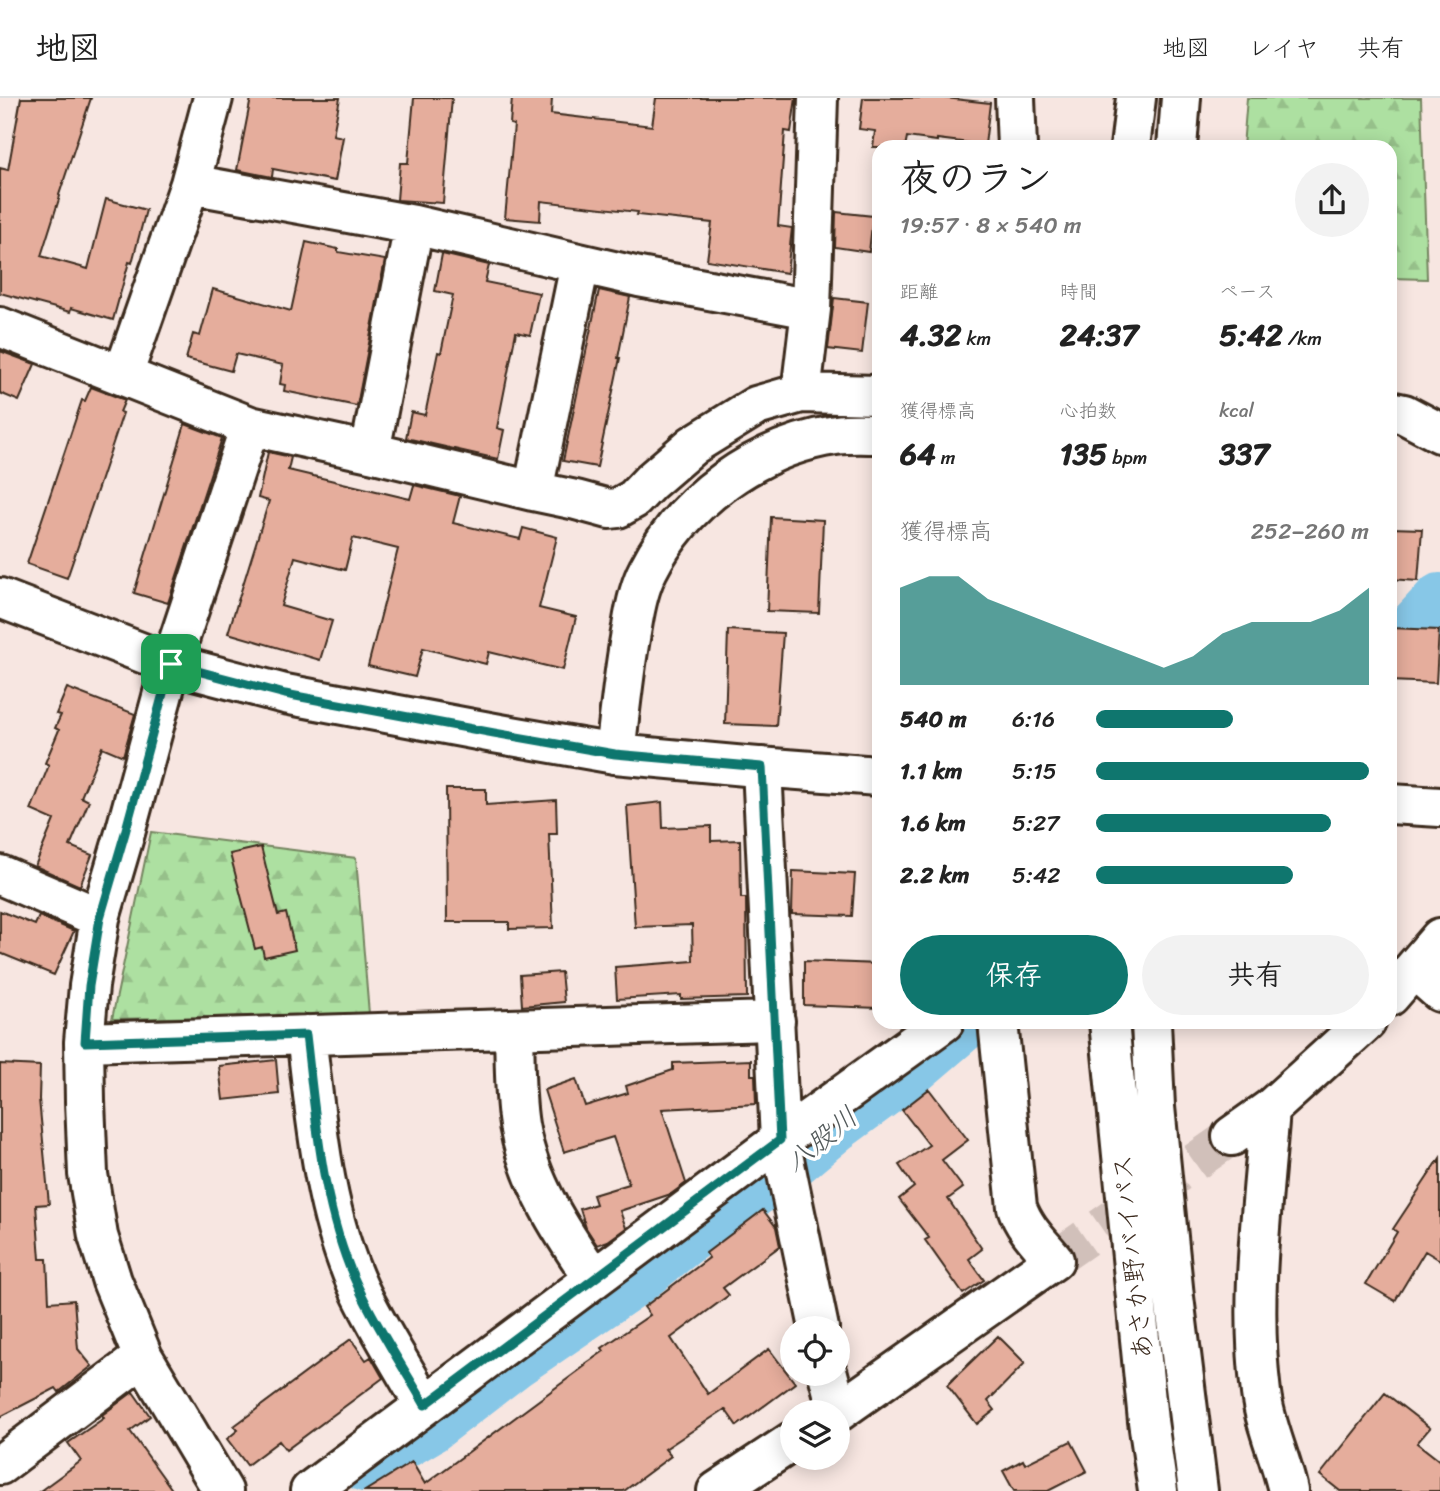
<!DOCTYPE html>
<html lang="ja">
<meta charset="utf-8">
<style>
:root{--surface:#fff;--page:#f2f2f2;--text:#222;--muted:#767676;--line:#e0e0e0;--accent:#0f766e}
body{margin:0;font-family:Sriracha,"Klee One",sans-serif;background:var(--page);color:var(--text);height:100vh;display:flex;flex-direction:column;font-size:26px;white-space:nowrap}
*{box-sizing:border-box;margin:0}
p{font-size:23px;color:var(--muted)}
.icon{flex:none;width:38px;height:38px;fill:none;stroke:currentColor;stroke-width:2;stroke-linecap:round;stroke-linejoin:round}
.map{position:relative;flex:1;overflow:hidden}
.details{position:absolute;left:872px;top:42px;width:525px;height:889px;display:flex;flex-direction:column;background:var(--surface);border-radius:21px;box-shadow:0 4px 18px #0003}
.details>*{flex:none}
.tools{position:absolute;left:780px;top:1218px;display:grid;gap:14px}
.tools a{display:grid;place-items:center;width:70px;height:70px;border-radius:50%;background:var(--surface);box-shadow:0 4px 18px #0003;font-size:35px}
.pin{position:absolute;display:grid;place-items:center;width:60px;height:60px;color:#fff;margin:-30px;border-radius:14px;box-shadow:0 4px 10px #0006}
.round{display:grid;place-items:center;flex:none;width:74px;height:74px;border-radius:37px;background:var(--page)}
.summary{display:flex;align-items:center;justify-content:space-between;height:119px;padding:0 28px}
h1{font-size:38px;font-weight:800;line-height:52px}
.metrics{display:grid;grid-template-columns:repeat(3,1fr);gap:10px;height:119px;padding:7px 28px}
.metrics div{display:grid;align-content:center}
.metrics b{font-size:30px;font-weight:800}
.metrics small{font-size:19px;font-weight:400}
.metrics p{font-size:19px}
.chart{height:196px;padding:14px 28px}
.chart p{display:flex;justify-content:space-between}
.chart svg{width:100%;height:126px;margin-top:7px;fill:var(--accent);opacity:.7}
.button{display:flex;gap:14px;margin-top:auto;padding:14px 28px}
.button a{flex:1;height:80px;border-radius:42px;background:var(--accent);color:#fff;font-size:28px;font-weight:800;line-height:80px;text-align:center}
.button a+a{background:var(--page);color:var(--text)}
ul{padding:0 28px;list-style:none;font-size:23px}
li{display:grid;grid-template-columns:112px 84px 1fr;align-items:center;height:52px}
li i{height:18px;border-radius:9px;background:var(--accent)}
header{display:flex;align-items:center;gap:42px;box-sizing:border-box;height:98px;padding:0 35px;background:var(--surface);border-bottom:2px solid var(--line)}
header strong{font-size:33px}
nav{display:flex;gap:38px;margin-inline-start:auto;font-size:24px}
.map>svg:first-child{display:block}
.forest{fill:url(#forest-firs);stroke:#748560;stroke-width:2}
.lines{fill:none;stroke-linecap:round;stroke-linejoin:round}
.river{stroke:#87c7e7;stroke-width:54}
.building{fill:#e5ad9c;stroke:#3b2a1e;stroke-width:2}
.minor-tunnel{stroke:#d1c0ba;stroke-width:38;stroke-dasharray:38 19;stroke-linecap:butt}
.minor-casing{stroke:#3b2a1e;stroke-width:44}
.highway-casing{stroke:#3b2a1e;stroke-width:44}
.minor{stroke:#fff;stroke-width:38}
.highway{stroke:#fff;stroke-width:38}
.route-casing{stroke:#fff;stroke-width:14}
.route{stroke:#0f766e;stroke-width:9}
.labels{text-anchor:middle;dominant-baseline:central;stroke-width:7;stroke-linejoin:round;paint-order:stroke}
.street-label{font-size:26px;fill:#3b2a1e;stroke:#fff}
.water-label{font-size:28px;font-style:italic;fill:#52595a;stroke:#fff}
</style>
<header>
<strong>地図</strong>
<nav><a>地図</a><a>レイヤ</a><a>共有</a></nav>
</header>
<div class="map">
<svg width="1440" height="1393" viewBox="0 0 1440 1393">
<defs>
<pattern id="forest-firs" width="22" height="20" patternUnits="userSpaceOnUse" patternTransform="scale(1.75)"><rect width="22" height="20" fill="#ade0a1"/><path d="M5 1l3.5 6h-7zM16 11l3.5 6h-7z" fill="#96c08a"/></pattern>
</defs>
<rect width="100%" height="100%" fill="#f7e6e1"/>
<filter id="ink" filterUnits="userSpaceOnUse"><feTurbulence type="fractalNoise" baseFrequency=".0143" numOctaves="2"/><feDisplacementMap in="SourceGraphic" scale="14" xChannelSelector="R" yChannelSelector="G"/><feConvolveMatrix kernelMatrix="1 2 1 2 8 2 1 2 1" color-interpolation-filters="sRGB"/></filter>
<g filter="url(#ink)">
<path class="forest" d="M1247 0H1421L1427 181 1390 180V49H1243Z
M151 734 356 760 369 916 112 921Z"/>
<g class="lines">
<path class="river" d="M1390 556 1440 502
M365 1367 429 1329 512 1265 632 1183 712 1119 770 1082 833 1029 904 977 966 924"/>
</g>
<path class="building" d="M21 0H91L59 97 60 98 41 158 88 171 106 101 146 112 132 165 129 164 113 222 71 210 70 214 0 195V70L8 72Z
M251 0H340L333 37 343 39 335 83 273 71 272 79 237 72Z
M414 0H452L443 105 397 102 400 65H408Z
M512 0H552L551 16 652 28 656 0H796L791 34 785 33 778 128 792 130 787 175 707 162 712 125 637 117 638 114 541 103 540 123 505 120 514 27 510 26Z
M863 0H945L990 5 985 47 937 41V43L907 39 905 49H873L875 33 859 31Z
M836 114 873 118 869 154 835 149Z
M306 144 338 151V154L385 162 357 308 284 293 285 287 280 286 283 267 236 256 231 273 186 261 193 236 200 238 213 191 291 213Z
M442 156 489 167 485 184 539 195 530 237 516 234 497 330 504 332 498 361 406 340 411 314 425 317 438 254 441 255 453 197 435 193Z
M599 192 630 199 618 260H620L597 369 563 363Z
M834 200 868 204 862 255 828 251Z
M0 253 35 266 19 303 0 295Z
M91 289 125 302 120 314 123 315 100 384 67 480 27 466 82 302 85 303Z
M185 326 222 340 168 505 134 495Z
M268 354 291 359 288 372 410 401 414 387 460 398 453 425 520 441 523 430 557 439 539 510 576 519 563 572 489 554 486 566 423 550 415 579 368 568 398 451 353 440 345 472 295 459 281 508 332 523 320 562 228 535 269 403 258 400Z
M771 419 823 422 819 515 767 513Z
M1390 430 1422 431 1418 483 1390 481Z
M1390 530 1439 532 1436 585 1390 583Z
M728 532 783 535 776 628 725 626Z
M67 590 135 616 123 658 102 649 81 699 89 703 70 748 92 757 80 788 35 768 54 722 31 712 49 667 45 665 59 632 55 630 61 617 56 616Z
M446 691H486V707L556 702 557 736H549L553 830 509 831V824H447Z
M662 704 663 730 711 728V743L740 742 741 800H746L747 899 681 901V897L617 901 615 869 693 863 692 827 635 829 627 708Z
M261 749 278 817 286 815 295 852 264 859 262 849 255 851 230 756Z
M793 773 855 776 852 818 792 816Z
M0 813 35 827 39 818 74 833 54 877 0 855Z
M804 863 878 866V910L804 907Z
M561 874 564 904 522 908 520 877Z
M276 962 279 996 223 1002 219 968Z
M751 962V977H755L756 1006 662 1011 686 1085 671 1096 620 1113 626 1130 608 1143 597 1147 586 1130 580 1111 596 1106 593 1097 629 1086 613 1039 564 1054 544 992 576 981 585 1008 628 995 626 988 673 972V965Z
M0 966 40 968 39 1001 49 1106 36 1107 40 1161H47L49 1204 74 1202 78 1251 92 1268 59 1294 56 1290 0 1319Z
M929 991 968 1042 942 1062 963 1090 948 1101 982 1151 969 1161 984 1182 963 1196 925 1142 929 1140 899 1101 914 1089 899 1067 929 1047 902 1012Z
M1440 1060V1162L1425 1153 1395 1203 1366 1186 1397 1134 1393 1131Z
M763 1112 776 1129 780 1148 723 1190 729 1197 671 1240 708 1296 769 1251 795 1285 737 1328 725 1311 665 1351 671 1358 624 1393H365L412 1364 425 1386 585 1268 584 1267 604 1253 602 1250 650 1217 644 1209 709 1160 706 1155Z
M998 1238 1025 1265 988 1303 995 1312 977 1326 947 1287Z
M351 1241 366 1262 371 1259 383 1280 286 1352 279 1343 247 1367 227 1341 238 1332 234 1328Z
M133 1294 150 1318 130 1333 173 1393H40L81 1363 68 1345 104 1320 102 1317Z
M1385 1295 1430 1330 1417 1345 1440 1363V1393H1340L1320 1377Z
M1071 1343 1087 1373 1048 1393H1014L1003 1373 1023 1362 1025 1366Z"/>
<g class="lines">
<path class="minor-tunnel" d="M1054 1162 1232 1038"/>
<defs>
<path id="minor" d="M1015 0 1017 49
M190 86 414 127 639 179 811 211
M0 229 250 328 171 566 125 735 100 820 89 888 84 944 85 1003 88 1076 98 1138 104 1157 112 1183 143 1259 223 1393
M123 277 190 86 213 0
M801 295 811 211 818 0
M250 328 370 354 533 393 576 402 609 411 618 410 634 401 650 384 693 347 756 308 801 295 878 297
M370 354 414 127
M533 393 580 166
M0 500 171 566 285 596 494 635 615 656 746 668 878 678
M762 669 780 1042 819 1230
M1390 706 1440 709
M0 777 100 820
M1414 871 1440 894
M1390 898 1440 840
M514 931C515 963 514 996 519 1027 529 1085 562 1134 594 1181
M306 937C316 1021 323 1114 359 1191 378 1231 403 1269 424 1307
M84 944 775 923
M1270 1011C1263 1105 1249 1200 1261 1295 1265 1328 1281 1360 1288 1393
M1232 1038 1270 1011 1366 924
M828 1276 838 1314
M838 1314 1054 1162C1040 1145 1024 1130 1017 1109L998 924
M0 1367 143 1259
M310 1393 780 1042 944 924
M717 1393 793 1343"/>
<path id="highway" d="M1130 49 1136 0
M1177 49 1181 0
M1390 313 1404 316 1440 335
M615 656C620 613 624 571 632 529 635 510 639 489 648 472 683 402 758 348 836 337 850 335 865 336 878 336
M1109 924 1148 1323 1158 1393
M1151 924 1155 1009 1174 1199 1198 1393"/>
</defs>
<use href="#minor" class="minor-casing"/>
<use href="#highway" class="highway-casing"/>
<use href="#minor" class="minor"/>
<use href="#highway" class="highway"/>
</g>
</g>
<g class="lines" filter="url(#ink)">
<defs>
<path id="route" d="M171 566 285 596 494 635 615 656 762 669 780 1042 425 1307C403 1269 378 1231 359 1191 322 1113 316 1022 306 937L85 944 89 888 100 820 125 735Z"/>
</defs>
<use href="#route" class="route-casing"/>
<use href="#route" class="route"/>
</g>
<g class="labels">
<g class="street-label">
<text transform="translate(1132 1159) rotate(-96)">あさか野バイパス</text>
</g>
<g class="water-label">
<text transform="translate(821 1041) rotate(-39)">八股川</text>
</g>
</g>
</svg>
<div class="tools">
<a><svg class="icon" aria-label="locate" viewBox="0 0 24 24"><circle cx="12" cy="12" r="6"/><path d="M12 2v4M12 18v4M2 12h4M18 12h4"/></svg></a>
<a><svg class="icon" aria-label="layers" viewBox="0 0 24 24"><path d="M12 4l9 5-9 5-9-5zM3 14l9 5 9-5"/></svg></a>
</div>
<div class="pin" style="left:171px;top:566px;background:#1e9e55"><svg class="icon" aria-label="arrive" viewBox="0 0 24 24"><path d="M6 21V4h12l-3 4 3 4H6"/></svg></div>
<section class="details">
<div class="summary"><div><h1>夜のラン</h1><p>19:57 · 8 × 540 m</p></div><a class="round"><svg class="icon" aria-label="share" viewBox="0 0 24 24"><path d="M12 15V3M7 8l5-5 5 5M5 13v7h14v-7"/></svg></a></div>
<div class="metrics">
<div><p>距離</p><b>4.32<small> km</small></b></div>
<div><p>時間</p><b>24:37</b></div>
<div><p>ペース</p><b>5:42<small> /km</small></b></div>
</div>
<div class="metrics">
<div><p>獲得標高</p><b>64<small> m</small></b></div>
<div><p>心拍数</p><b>135<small> bpm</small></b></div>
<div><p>kcal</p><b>337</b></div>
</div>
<div class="chart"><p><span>獲得標高</span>252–260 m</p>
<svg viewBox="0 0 160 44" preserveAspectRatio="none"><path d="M0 44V10L10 6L20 6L30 14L40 18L50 22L60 26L70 30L80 34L90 38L100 34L110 26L120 22L130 22L140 22L150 18L160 10V44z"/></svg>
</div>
<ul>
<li><b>540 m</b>6:16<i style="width:50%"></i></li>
<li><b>1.1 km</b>5:15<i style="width:100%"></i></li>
<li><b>1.6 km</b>5:27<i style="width:86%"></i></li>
<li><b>2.2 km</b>5:42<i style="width:72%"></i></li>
</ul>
<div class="button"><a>保存</a><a>共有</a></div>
</section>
</div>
